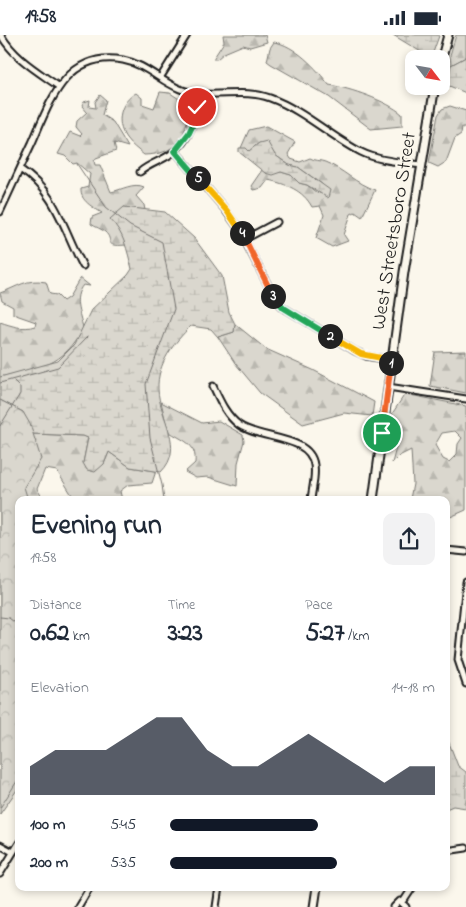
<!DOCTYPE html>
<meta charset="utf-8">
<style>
:root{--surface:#fff;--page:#f2f2f3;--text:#1f2937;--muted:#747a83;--accent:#111827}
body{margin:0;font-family:"Indie Flower",sans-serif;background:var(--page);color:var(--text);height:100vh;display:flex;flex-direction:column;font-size:19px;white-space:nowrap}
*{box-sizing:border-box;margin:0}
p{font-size:16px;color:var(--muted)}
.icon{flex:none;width:28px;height:28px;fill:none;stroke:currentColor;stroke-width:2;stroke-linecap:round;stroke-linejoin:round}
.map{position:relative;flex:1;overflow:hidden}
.side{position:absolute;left:15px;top:461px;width:435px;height:395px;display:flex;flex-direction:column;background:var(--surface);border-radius:10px;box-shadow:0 2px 8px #0003}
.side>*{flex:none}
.needle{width:32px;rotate:121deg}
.buttons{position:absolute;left:405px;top:15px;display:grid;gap:10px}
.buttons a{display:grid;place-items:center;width:45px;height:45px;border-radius:10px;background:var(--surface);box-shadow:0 2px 8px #0003;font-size:25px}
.pin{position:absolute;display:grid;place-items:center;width:42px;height:42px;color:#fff;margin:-21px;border:2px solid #fff;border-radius:50%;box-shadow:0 1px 5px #0007}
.km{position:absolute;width:25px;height:25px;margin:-12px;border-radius:50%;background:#222;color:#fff;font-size:14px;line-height:25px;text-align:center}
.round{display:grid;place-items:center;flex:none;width:52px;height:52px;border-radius:10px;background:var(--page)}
.overview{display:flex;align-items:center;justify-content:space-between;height:85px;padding:0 15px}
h1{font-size:28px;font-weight:800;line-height:38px}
.stats{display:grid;grid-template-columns:repeat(3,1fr);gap:8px;height:85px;padding:5px 15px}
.stats div{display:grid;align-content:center}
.stats b{font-size:25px;font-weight:800}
.stats small{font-size:14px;font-weight:400}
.stats p{font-size:14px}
.chart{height:140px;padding:10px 15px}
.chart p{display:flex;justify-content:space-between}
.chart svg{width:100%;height:90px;margin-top:5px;fill:var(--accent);opacity:.7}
ul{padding:0 15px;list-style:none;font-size:16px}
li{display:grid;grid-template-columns:80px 60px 1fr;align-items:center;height:38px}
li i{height:12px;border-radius:6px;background:var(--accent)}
.status{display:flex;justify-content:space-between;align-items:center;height:35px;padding:0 25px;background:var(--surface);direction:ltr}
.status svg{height:14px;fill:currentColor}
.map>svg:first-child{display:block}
.forest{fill:url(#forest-firs);stroke:#7b7a75;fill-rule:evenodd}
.wetland{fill:url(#wetland-marsh);stroke:#7b7a75}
.park{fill:url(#park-crowns);stroke:#7b7a75}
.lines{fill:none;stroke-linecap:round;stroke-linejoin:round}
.stream{stroke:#74726e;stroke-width:1}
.minor-casing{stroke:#1c1c1c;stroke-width:9}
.major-casing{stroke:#1c1c1c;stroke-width:11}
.minor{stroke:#fbf7ec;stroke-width:5}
.major{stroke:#fbf7ec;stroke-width:7}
.split-1-casing{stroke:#fff;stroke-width:10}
.split-2-casing{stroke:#fff;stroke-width:10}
.split-3-casing{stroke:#fff;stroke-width:10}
.split-4-casing{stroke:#fff;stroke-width:10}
.split-5-casing{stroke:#fff;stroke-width:10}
.split-6-casing{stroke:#fff;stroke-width:10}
.split-7-casing{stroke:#fff;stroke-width:10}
.split-1{stroke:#f0652b;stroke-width:6}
.split-2{stroke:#f5b400;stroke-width:6}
.split-3{stroke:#22a559;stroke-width:6}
.split-4{stroke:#f0652b;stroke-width:6}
.split-5{stroke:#f5b400;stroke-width:6}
.split-6{stroke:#22a559;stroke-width:6}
.split-7{stroke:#22a559;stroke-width:6}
.labels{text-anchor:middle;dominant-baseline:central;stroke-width:4.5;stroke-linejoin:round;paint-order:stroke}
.street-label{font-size:20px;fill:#1c1c1c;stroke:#fbf7ec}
</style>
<div class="status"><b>19:58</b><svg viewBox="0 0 49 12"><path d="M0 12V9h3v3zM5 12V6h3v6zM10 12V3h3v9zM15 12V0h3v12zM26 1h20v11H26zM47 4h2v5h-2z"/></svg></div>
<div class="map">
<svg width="466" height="872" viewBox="0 0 466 872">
<defs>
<pattern id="forest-firs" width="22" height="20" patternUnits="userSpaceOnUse" patternTransform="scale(1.25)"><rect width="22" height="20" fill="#dad7ce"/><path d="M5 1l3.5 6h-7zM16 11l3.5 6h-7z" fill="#bab8b0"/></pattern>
<pattern id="wetland-marsh" width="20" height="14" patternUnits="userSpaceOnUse" patternTransform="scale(1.25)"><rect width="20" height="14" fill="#dad7ce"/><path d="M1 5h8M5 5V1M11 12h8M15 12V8" fill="none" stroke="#bab8b0"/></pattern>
<pattern id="park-crowns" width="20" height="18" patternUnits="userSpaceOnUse" patternTransform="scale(1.25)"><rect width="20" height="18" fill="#dad7ce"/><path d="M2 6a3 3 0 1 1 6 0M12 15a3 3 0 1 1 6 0" fill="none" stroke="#bab8b0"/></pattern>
</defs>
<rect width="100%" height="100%" fill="#fbf7ec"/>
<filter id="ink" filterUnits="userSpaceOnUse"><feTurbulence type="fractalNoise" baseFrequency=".02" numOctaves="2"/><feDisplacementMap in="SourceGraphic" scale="10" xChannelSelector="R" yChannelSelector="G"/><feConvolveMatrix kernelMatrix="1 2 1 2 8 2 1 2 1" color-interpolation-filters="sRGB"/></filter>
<g filter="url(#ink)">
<path class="forest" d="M223 0H265L267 7 250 12 243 10 224 18 217 24H213L224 7Z
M456 0H466V22L451 30 450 20Z
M274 7C295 10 317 34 329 50 350 53 387 66 402 79V91L371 94 329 62 271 29 267 26 270 13Z
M160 57 170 58 190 71C185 102 179 119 144 120 138 115 131 110 126 103 115 87 120 67 136 58L142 63V69L154 73Z
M100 60 106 65 102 80 113 87 128 112 114 108 116 116 96 123 94 126 95 130H100L111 157C121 155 134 147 144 152L136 161 144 170 145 175 124 172 120 194 126 210C102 212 115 206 105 197 102 194 95 192 91 189L92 182 102 178C93 172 80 166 81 154L88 152 90 139 77 128 73 129 65 121 58 119 70 97 80 101 82 99 76 92 77 86 87 77 82 71 84 67 90 65 89 72 96 73 95 67Z
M450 71 466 76V92H462L461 99 455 103 446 127 438 132 429 128 438 80 442 74Z
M266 91 295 107 288 119 291 124 300 127 310 123C315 126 320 125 325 127 343 134 356 149 375 155L362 182 355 177 351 179 344 200 348 206 332 212 316 203 324 180 320 171 312 172C303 155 286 149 268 145L262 153 253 155 251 151 262 135 265 138 281 137 291 140 299 148 307 150 317 158 322 149 298 132 289 130 275 120 269 112 259 108 249 116 241 113 249 95Z
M80 243 90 251 83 250C72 264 80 278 83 293 63 332 40 333 0 342V287C12 291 23 295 35 291L36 287 13 279V272L2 266 0 258C18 252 26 243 46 247L50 259 57 260 63 266 69 262Z
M235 289 266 314 313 335 374 367 372 381 344 378 303 389 260 358 235 328 218 302 234 297Z
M466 316V358L430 351 435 317Z
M405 359 466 371V475L448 483 446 465H396L410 464 413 449 411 415 399 421 392 428 396 413 390 382ZM455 396 462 403 458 409 457 419 449 427 443 424 435 410 442 398Z
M0 365 33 399 84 401 88 403 83 428 104 429 109 417 130 432 156 436 152 448 128 450 120 456 122 465H75L57 436 45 434 37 454 44 465H19V752L0 779Z
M161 367 202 388 219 386 243 400 244 406 238 428 237 451 208 442 196 443 185 437 195 428C197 408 183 406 168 396Z"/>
<path class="wetland" d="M393 0H437L439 1 431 23Z
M466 22V58L447 50 451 30Z
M267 106 275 120 289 130 298 132 330 155 328 163 307 150 299 148 291 140 281 137 272 140 265 138 239 117V113H246L249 116 259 108Z
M124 172 165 177 194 203 222 241 229 277 235 289 234 297 218 302 211 294 191 291C174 308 157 328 158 354 159 383 186 412 161 437L130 432 109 417 104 429 95 437 87 435 83 428 88 403 83 401 33 399 23 377 0 365V342L58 326 74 310 91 275 128 240 132 234C127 215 124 198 110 184Z
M446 700 458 731 466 737V773L453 771 446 774Z"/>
<path class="park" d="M0 365 23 377 30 389 41 424 24 452 28 465H19V743L0 773Z"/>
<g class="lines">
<path class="stream" d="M77 129 106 172 130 191 162 207 174 274 146 349 150 403 162 450 164 465
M0 348 58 332 87 302
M0 391 20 359V352L14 346
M0 582 9 583 19 591"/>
<defs>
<path id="minor" d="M1 0C14 23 37 36 58 51
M160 43 187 0
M175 116 224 173 239 194 275 264 284 273 355 316 366 321 392 325
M20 134C57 158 63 194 83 231
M140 137C149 129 161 126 171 119 191 105 196 82 199 59
M0 177C11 154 21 131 32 108 50 67 66 15 123 25 145 29 160 46 180 54 209 66 241 52 270 63 303 75 330 101 361 117 379 126 401 127 421 130
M245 204 277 187
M213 351C220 366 226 380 239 390 260 405 310 400 314 430 316 441 312 454 311 465
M388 352 466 364
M446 515 466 517
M466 547 458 625 466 649
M0 810 13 817
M446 816 466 813
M0 839 19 808
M403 867 413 852
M78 872 90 852
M216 872 219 852
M394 872 400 866 406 872"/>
<path id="major" d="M441 26 448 0
M373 465 404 237 435 51
M314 872 317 852"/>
</defs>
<use href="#minor" class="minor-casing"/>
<use href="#major" class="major-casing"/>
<use href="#minor" class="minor"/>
<use href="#major" class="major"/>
</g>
</g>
<g class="lines" filter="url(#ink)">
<defs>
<path id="split-1" d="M382 398 391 328"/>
<path id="split-2" d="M330 301 361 319 392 325 391 328"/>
<path id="split-3" d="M273 261 284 273 330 301"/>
<path id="split-4" d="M242 198 273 261"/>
<path id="split-5" d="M198 143 227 176 242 198"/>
<path id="split-6" d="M194 87 189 98 175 116 198 143"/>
<path id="split-7" d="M194 87 197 72"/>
</defs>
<use href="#split-1" class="split-1-casing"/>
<use href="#split-2" class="split-2-casing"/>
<use href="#split-3" class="split-3-casing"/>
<use href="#split-4" class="split-4-casing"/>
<use href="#split-5" class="split-5-casing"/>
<use href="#split-6" class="split-6-casing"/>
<use href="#split-7" class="split-7-casing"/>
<use href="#split-1" class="split-1"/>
<use href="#split-2" class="split-2"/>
<use href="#split-3" class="split-3"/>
<use href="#split-4" class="split-4"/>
<use href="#split-5" class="split-5"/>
<use href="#split-6" class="split-6"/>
<use href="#split-7" class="split-7"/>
</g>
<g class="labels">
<g class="street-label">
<text transform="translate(395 196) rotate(-81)">West Streetsboro Street</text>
</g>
</g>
</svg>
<div class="buttons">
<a><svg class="needle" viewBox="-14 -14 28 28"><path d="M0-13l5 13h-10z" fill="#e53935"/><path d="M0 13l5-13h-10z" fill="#747a83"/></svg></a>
</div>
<div class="pin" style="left:382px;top:398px;background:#1e9e55"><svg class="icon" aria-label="arrive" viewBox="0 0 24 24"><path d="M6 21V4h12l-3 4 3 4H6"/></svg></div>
<div class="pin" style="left:197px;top:72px;background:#d93025"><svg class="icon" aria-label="check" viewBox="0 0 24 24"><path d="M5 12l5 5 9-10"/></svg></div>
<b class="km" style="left:391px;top:328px">1</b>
<b class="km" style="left:330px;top:301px">2</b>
<b class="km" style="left:273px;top:261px">3</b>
<b class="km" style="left:242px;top:198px">4</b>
<b class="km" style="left:198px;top:143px">5</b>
<section class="side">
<div class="overview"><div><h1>Evening run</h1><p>19:58</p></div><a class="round"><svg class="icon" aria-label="share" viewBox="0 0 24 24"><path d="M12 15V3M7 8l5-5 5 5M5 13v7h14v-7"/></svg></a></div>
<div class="stats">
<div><p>Distance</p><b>0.62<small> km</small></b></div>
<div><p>Time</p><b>3:23</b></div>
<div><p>Pace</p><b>5:27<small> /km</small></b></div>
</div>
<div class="chart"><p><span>Elevation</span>14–18 m</p>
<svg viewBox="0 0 160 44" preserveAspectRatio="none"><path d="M0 44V30L10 22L20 22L30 22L40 14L50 6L60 6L70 22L80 30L90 30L100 22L110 14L120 22L130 30L140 38L150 30L160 30V44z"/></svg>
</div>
<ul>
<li><b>100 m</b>5:45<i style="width:56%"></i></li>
<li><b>200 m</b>5:35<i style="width:63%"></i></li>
</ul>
</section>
</div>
